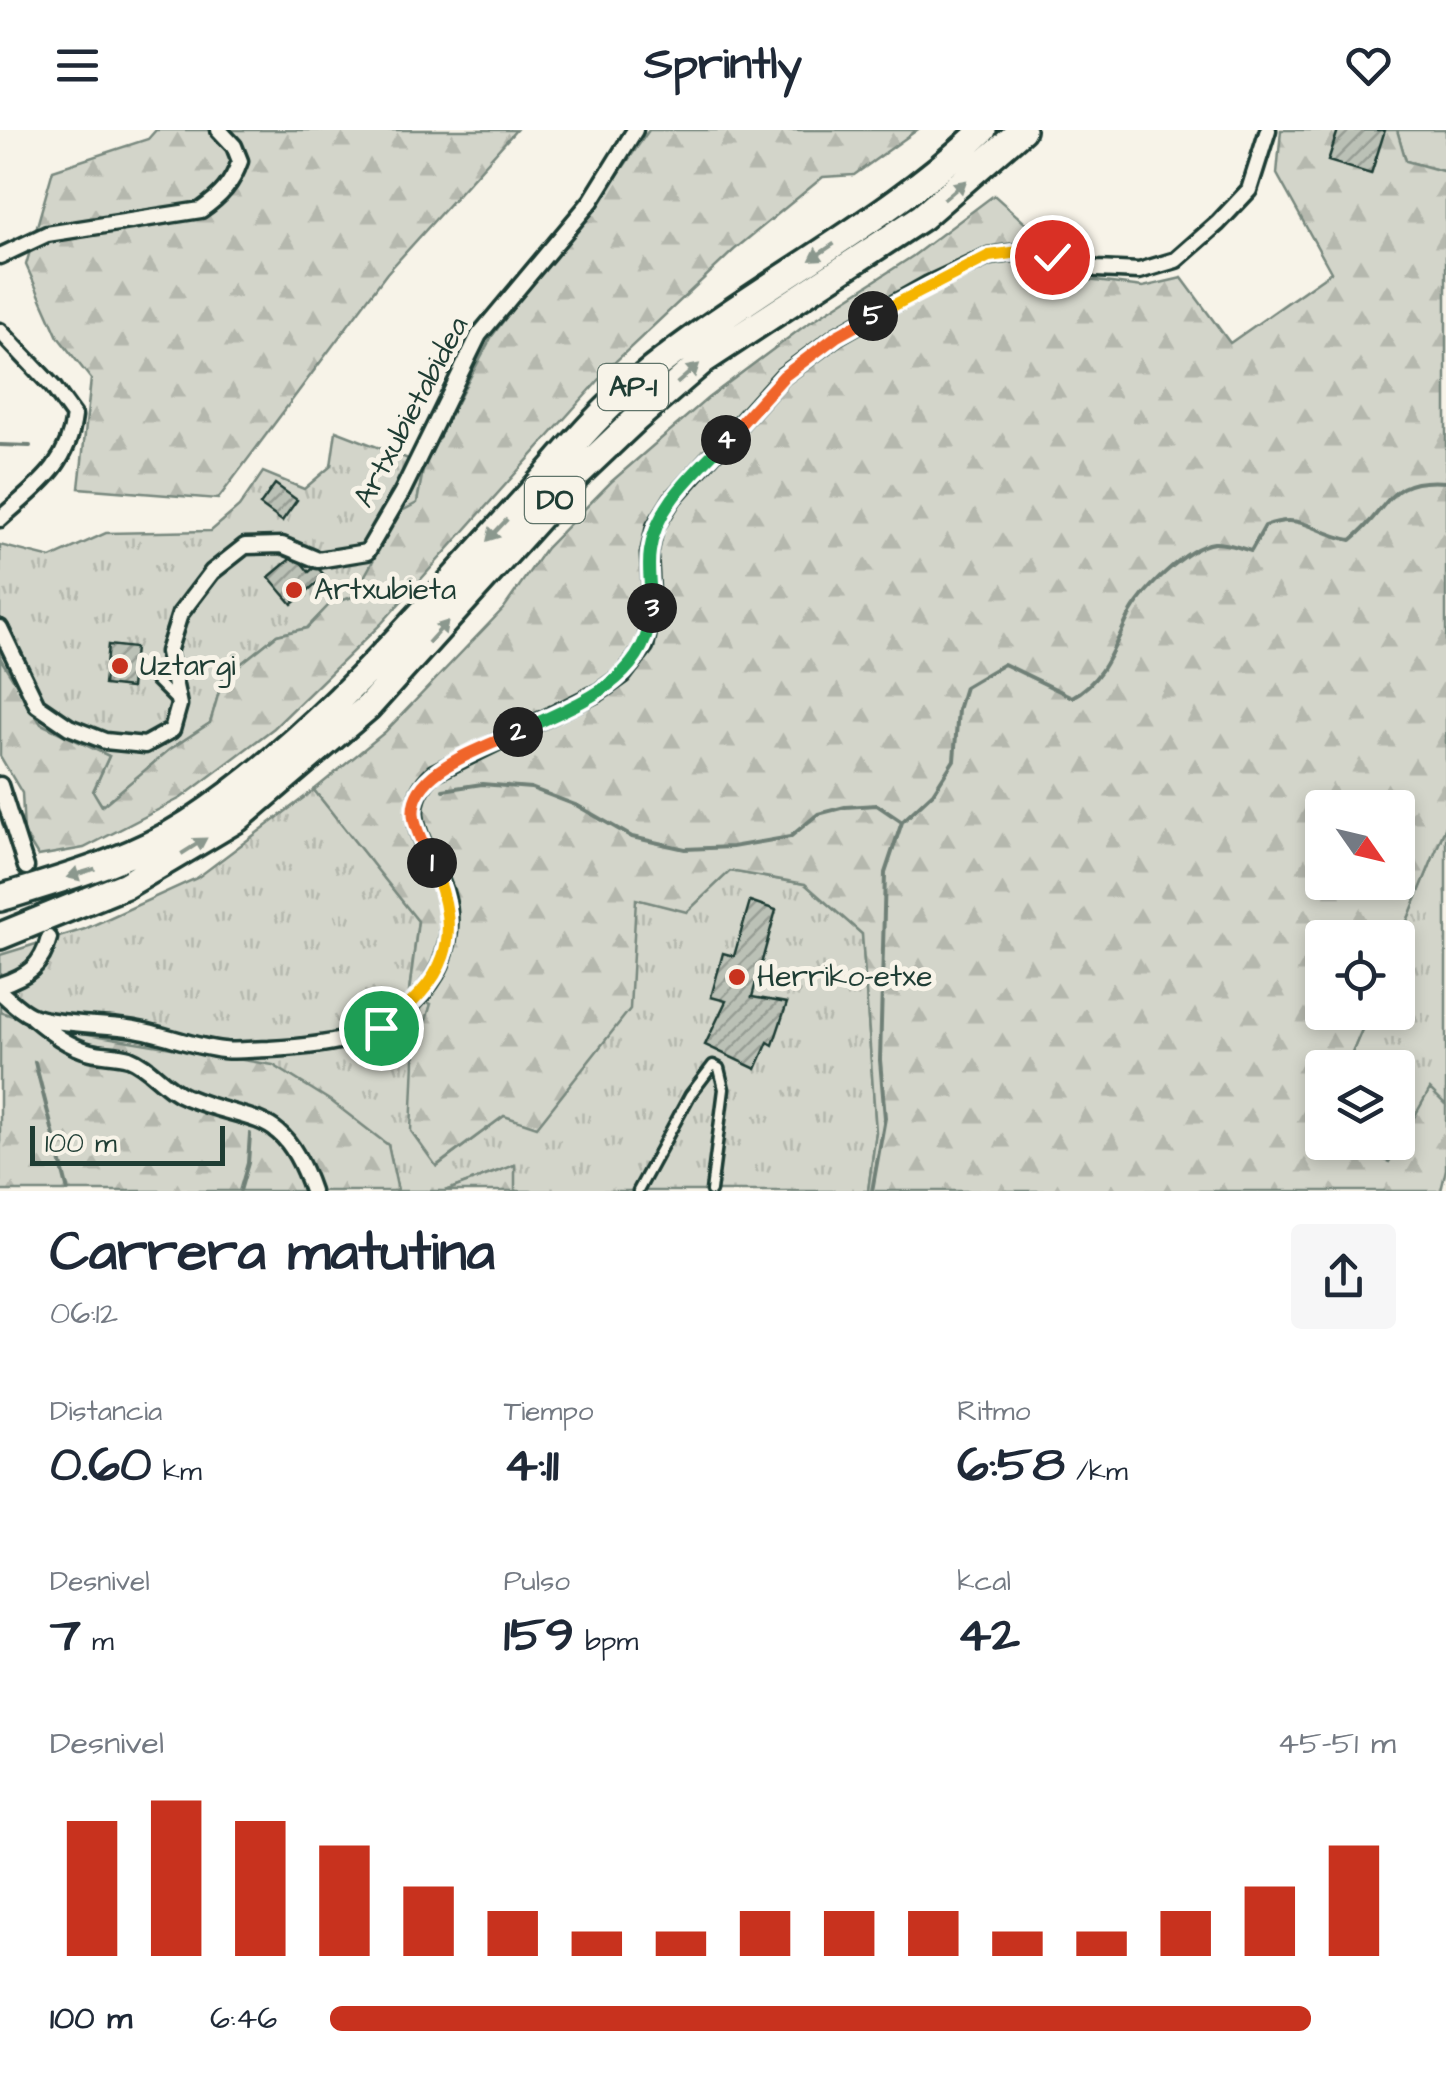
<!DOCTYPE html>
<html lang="es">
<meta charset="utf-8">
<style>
:root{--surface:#fff;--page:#f6f6f7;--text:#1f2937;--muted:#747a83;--accent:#c8321e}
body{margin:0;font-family:"Architects Daughter",sans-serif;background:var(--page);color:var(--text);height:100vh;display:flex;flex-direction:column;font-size:38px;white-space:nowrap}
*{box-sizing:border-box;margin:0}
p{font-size:32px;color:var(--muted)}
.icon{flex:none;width:55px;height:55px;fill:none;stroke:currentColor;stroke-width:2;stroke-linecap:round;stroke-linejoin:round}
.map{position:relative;height:1061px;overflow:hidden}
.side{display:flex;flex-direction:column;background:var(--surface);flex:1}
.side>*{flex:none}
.needle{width:65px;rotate:124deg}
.controls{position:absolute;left:1305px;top:660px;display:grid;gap:20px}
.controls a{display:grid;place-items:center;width:110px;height:110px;border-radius:10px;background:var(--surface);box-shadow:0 5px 15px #0003;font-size:50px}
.scale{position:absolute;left:30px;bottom:25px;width:195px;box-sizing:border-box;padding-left:10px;border:5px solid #1f3d34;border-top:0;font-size:28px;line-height:35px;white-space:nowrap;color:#1f3d34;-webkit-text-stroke:8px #f7f3e8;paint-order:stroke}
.pin{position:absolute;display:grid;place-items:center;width:85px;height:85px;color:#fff;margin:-42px;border:5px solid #fff;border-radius:50%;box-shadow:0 2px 10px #0007}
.km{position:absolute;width:50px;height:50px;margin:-25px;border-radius:50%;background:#222;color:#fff;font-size:28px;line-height:50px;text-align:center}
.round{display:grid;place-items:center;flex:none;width:105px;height:105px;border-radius:10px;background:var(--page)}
.summary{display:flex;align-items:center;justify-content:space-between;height:170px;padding:0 50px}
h1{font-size:55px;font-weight:700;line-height:75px}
.metrics{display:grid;grid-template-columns:repeat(3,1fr);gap:15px;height:170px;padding:10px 50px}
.metrics div{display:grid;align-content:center}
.metrics b{font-size:50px;font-weight:700}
.metrics small{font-size:28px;font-weight:400}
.metrics p{font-size:28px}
.chart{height:280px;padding:20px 50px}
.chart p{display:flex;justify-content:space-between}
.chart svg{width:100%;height:180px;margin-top:10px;stroke:var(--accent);stroke-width:6}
ul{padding:0 50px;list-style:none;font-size:32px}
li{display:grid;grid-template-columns:160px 120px 1fr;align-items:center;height:75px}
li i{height:25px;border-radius:12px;background:var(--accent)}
header{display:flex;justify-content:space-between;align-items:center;height:130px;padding:0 50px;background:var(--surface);font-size:45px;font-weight:700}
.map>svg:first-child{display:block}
.grass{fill:url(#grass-tufts);stroke:#79897f;stroke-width:2.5}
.forest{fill:url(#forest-firs);stroke:#79897f;stroke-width:2.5;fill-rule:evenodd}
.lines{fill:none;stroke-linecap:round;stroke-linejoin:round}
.stream{stroke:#6f8077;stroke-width:4}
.building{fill:url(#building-hatch);stroke:#1f3d34;stroke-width:2.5}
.service-casing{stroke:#1f3d34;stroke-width:15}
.minor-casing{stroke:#1f3d34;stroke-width:21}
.motorway-casing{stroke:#1f3d34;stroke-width:32}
.service{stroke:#f7f3e8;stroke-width:8}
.minor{stroke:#f7f3e8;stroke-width:14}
.motorway{stroke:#f7f3e8;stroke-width:25}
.oneway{fill:#8b988e}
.split-1-casing{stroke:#fff;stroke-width:20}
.split-2-casing{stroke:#fff;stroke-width:20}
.split-3-casing{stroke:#fff;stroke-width:20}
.split-4-casing{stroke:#fff;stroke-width:20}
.split-5-casing{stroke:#fff;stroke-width:20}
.split-6-casing{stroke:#fff;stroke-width:20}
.split-1{stroke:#f5b400;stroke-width:12}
.split-2{stroke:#f0652b;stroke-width:12}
.split-3{stroke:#22a559;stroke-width:12}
.split-4{stroke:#22a559;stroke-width:12}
.split-5{stroke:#f0652b;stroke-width:12}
.split-6{stroke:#f5b400;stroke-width:12}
.poi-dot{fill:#c8321e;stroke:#f7f3e8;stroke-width:4}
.labels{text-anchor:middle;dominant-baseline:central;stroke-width:10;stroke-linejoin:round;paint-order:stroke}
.shield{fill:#f7f3e8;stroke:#60746a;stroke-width:2.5}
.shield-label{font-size:28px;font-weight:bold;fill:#1f3d34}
.street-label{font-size:30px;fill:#1f3d34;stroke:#f7f3e8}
.poi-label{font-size:30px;fill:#1f3d34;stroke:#f7f3e8;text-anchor:start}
</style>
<header><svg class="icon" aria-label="menu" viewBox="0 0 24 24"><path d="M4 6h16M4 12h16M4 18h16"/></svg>Sprintly<svg class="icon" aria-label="heart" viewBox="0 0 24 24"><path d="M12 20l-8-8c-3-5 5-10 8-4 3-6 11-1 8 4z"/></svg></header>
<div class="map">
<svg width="1446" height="1061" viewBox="0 0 1446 1061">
<defs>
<pattern id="grass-tufts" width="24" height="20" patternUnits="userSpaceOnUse" patternTransform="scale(2.5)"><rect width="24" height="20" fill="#d3d5ca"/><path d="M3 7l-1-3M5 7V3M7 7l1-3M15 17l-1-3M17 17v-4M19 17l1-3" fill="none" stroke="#b5b8ae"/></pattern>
<pattern id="forest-firs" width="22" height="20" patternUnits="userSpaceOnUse" patternTransform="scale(2.5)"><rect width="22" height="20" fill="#d3d5ca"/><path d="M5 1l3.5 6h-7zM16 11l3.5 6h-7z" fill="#b5b8ae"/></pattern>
<pattern id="building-hatch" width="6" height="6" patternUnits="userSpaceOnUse" patternTransform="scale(2.5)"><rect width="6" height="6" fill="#bbc1b6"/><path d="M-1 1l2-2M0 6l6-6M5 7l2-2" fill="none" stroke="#979e95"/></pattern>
</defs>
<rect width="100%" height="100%" fill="#f7f3e8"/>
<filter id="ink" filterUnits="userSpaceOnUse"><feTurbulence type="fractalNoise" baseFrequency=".01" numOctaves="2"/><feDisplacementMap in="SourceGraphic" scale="20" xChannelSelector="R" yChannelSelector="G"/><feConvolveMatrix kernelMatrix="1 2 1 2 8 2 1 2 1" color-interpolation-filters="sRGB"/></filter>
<g filter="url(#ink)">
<path class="grass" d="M1397 0H1446V42L1406 31Z
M336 301 424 335 417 373 353 467 330 474 307 498 277 505 223 548 210 593 169 620 103 677 93 662 109 626 41 594 4 537 0 528V415L51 428 106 403 211 401 239 377 263 342 304 359 331 336Z
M314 660 418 791 409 862 431 874 414 930 437 1036 504 986 636 769 687 781 730 741 805 754 862 804 876 1002 868 1061H515L514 1035 445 1061H398L388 1014 0 882V825L85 799 197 748Z
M1446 696V975L1430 960 1389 1033 1341 1013 1398 1012V938L1346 937 1369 883 1398 882V813Z"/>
<path class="forest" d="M156 0H516L387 143 218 369 79 358 91 249 58 207 26 135 53 40 148 9Z
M649 0H917L854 45 823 47 734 120 616 231 381 494 274 598 181 668 84 718 38 726 24 703 22 663 0 626V528L41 594 109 626 93 661 102 676 169 620 210 593 223 548 277 505 307 498 330 474 353 467 400 382 417 373 424 335 492 206 547 134 593 81Z
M1281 0H1397L1406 31 1446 42V696L1398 813V808H1322V882L1369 883 1346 937 1322 938V994L1319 1003 1322 1005V1012L1341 1013 1389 1032 1430 959 1446 975V1039L1441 1061H868L876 1002 862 804 805 754 730 741 687 782 636 769 630 879 537 997 504 986 436 1036 411 1001 414 930 431 874 409 863 418 791 314 660 385 602 504 478 546 418 611 352 708 268 803 197 913 126 994 65 1088 150 1143 157 1182 148 1230 213 1331 142 1277 44ZM1322 678H1398V752H1322Z
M0 882 52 898 273 935 331 971 388 1015 398 1061H0Z
M515 1035V1061H445Z"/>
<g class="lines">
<path class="stream" d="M0 315 30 316
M443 660 482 654 531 658 578 676 632 707 685 719 732 717 790 707 818 684 845 677 877 675 902 692
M35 932 68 1061
M240 1061 248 1033 250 1004
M872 1061 885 988 880 930 885 743 902 692 933 663 954 630 958 580 965 557 1004 534 1072 567C1104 550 1113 518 1128 488 1140 463 1186 417 1214 413 1225 412 1241 418 1251 421L1265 396C1303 381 1315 404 1351 410 1392 377 1385 347 1446 352"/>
</g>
<path class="building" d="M1338 0H1385L1371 44 1328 31Z
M275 354 297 370 282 391 260 375Z
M295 425 309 442 316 436 325 446 292 474 269 447Z
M108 515 135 518 131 558 104 555Z
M750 771 776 780 752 867 787 873 773 915 768 912 756 939 705 915 726 871 711 867 723 823 734 826Z"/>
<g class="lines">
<defs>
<path id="service" d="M145 540 176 571
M638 1061 690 965 713 935 719 938 724 959 711 1061"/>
<path id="minor" d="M0 126 47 104 201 80C221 66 232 54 240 31L234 16 219 0
M0 201 53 257 74 286C68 337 35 357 0 389
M0 498 37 575 69 597 105 611 145 615 172 600 179 575 168 522 180 484 212 442 245 416 282 415 318 430 367 422 402 362 479 205 591 71 635 0
M0 655 26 737
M0 855C27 846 42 836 49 808
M0 862C9 869 19 880 30 885 51 895 109 894 135 899 164 904 194 917 223 920 238 922 254 919 269 919 330 916 393 908 430 853 447 830 454 794 446 766 434 721 390 684 434 643L599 562 623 545 645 516 652 483 649 424 655 397 673 368 783 246 837 206 929 154 989 126 1019 122 1053 127 1097 139 1139 141 1176 130 1218 93 1249 60 1268 0
M32 887C49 901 69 917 91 922 103 925 117 924 129 928 150 936 165 959 186 967 255 996 283 976 312 1061"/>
<path id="motorway" d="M0 768C65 748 132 730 189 693 322 605 424 479 531 363 558 333 583 301 612 274 726 169 871 107 983 0
M0 806 126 755 237 689 368 577 579 343 637 288 704 230 922 87 1022 0"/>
</defs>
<use href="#service" class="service-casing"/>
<use href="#minor" class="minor-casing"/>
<use href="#motorway" class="motorway-casing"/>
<use href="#service" class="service"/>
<use href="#minor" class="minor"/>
<use href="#motorway" class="motorway"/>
</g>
<defs><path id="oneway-solid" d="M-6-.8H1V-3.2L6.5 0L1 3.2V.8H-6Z" transform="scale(2.5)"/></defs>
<g class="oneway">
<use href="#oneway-solid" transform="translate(955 60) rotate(-40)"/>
<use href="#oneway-solid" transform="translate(822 122) rotate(146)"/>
<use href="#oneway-solid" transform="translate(688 244) rotate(-41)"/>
<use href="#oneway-solid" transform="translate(497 400) rotate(133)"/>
<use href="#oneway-solid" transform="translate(438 502) rotate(-48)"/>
<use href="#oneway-solid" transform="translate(194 716) rotate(-32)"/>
<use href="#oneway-solid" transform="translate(81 743) rotate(163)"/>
</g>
</g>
<g class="lines" filter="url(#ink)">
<defs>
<path id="split-1" d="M381 898C446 850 465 810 432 733"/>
<path id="split-2" d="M432 733C426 719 416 703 414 688 406 641 485 618 518 602"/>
<path id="split-3" d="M518 602C577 573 647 553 652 478"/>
<path id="split-4" d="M652 478C651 460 647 439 650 421 656 375 696 342 726 310"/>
<path id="split-5" d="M726 310 784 246 837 206 873 186"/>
<path id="split-6" d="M873 186 989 126 1019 122 1052 127"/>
</defs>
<use href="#split-1" class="split-1-casing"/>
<use href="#split-2" class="split-2-casing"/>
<use href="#split-3" class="split-3-casing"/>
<use href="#split-4" class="split-4-casing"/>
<use href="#split-5" class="split-5-casing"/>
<use href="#split-6" class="split-6-casing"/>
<use href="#split-1" class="split-1"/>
<use href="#split-2" class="split-2"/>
<use href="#split-3" class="split-3"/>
<use href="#split-4" class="split-4"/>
<use href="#split-5" class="split-5"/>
<use href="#split-6" class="split-6"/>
</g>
<g class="poi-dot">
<circle cx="294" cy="460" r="10"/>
<circle cx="120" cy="536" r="10"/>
<circle cx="737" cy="847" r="10"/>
</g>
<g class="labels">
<g class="shield">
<rect x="598" y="234" width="70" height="46" rx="8"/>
<rect x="525" y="347" width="60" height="46" rx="8"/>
</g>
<g class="shield-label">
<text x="633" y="257">AP-1</text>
<text x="555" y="370">DO</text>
</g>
<g class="street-label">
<text transform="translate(411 282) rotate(-62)">Artxubietabidea</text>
</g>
<g class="poi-label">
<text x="314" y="460">Artxubieta</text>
<text x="140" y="536">Uztargi</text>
<text x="757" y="847">Herriko-etxe</text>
</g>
</g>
</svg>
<div class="controls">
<a><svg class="needle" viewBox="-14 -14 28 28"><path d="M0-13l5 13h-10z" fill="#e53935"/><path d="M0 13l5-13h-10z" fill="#747a83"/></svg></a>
<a><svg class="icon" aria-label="locate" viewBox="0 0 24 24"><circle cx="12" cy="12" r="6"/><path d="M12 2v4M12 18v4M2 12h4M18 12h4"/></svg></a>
<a><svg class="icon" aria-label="layers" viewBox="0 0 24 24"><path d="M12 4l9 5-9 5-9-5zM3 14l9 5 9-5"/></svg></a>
</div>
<div class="scale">100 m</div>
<div class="pin" style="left:381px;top:898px;background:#1e9e55"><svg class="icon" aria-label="arrive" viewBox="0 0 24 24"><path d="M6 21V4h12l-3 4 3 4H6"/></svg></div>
<div class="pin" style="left:1052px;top:127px;background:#d93025"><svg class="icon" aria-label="check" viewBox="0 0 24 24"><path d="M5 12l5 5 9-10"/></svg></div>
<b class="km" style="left:432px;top:733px">1</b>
<b class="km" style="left:518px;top:602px">2</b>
<b class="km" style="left:652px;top:478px">3</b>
<b class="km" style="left:726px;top:310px">4</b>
<b class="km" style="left:873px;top:186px">5</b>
</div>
<section class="side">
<div class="summary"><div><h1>Carrera matutina</h1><p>06:12</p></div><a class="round"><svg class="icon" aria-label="share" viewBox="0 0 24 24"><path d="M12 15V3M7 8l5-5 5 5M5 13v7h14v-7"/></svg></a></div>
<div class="metrics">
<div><p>Distancia</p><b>0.60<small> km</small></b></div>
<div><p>Tiempo</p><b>4:11</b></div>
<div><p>Ritmo</p><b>6:58<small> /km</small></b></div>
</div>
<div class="metrics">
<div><p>Desnivel</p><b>7<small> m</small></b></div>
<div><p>Pulso</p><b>159<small> bpm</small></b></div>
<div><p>kcal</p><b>42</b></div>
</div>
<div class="chart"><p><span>Desnivel</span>45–51 m</p>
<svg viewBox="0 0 160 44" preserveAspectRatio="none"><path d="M5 44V11M15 44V6M25 44V11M35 44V17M45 44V27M55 44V33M65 44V38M75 44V38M85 44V33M95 44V33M105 44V33M115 44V38M125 44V38M135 44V33M145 44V27M155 44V17"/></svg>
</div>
<ul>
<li><b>100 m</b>6:46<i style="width:92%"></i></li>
</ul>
</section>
